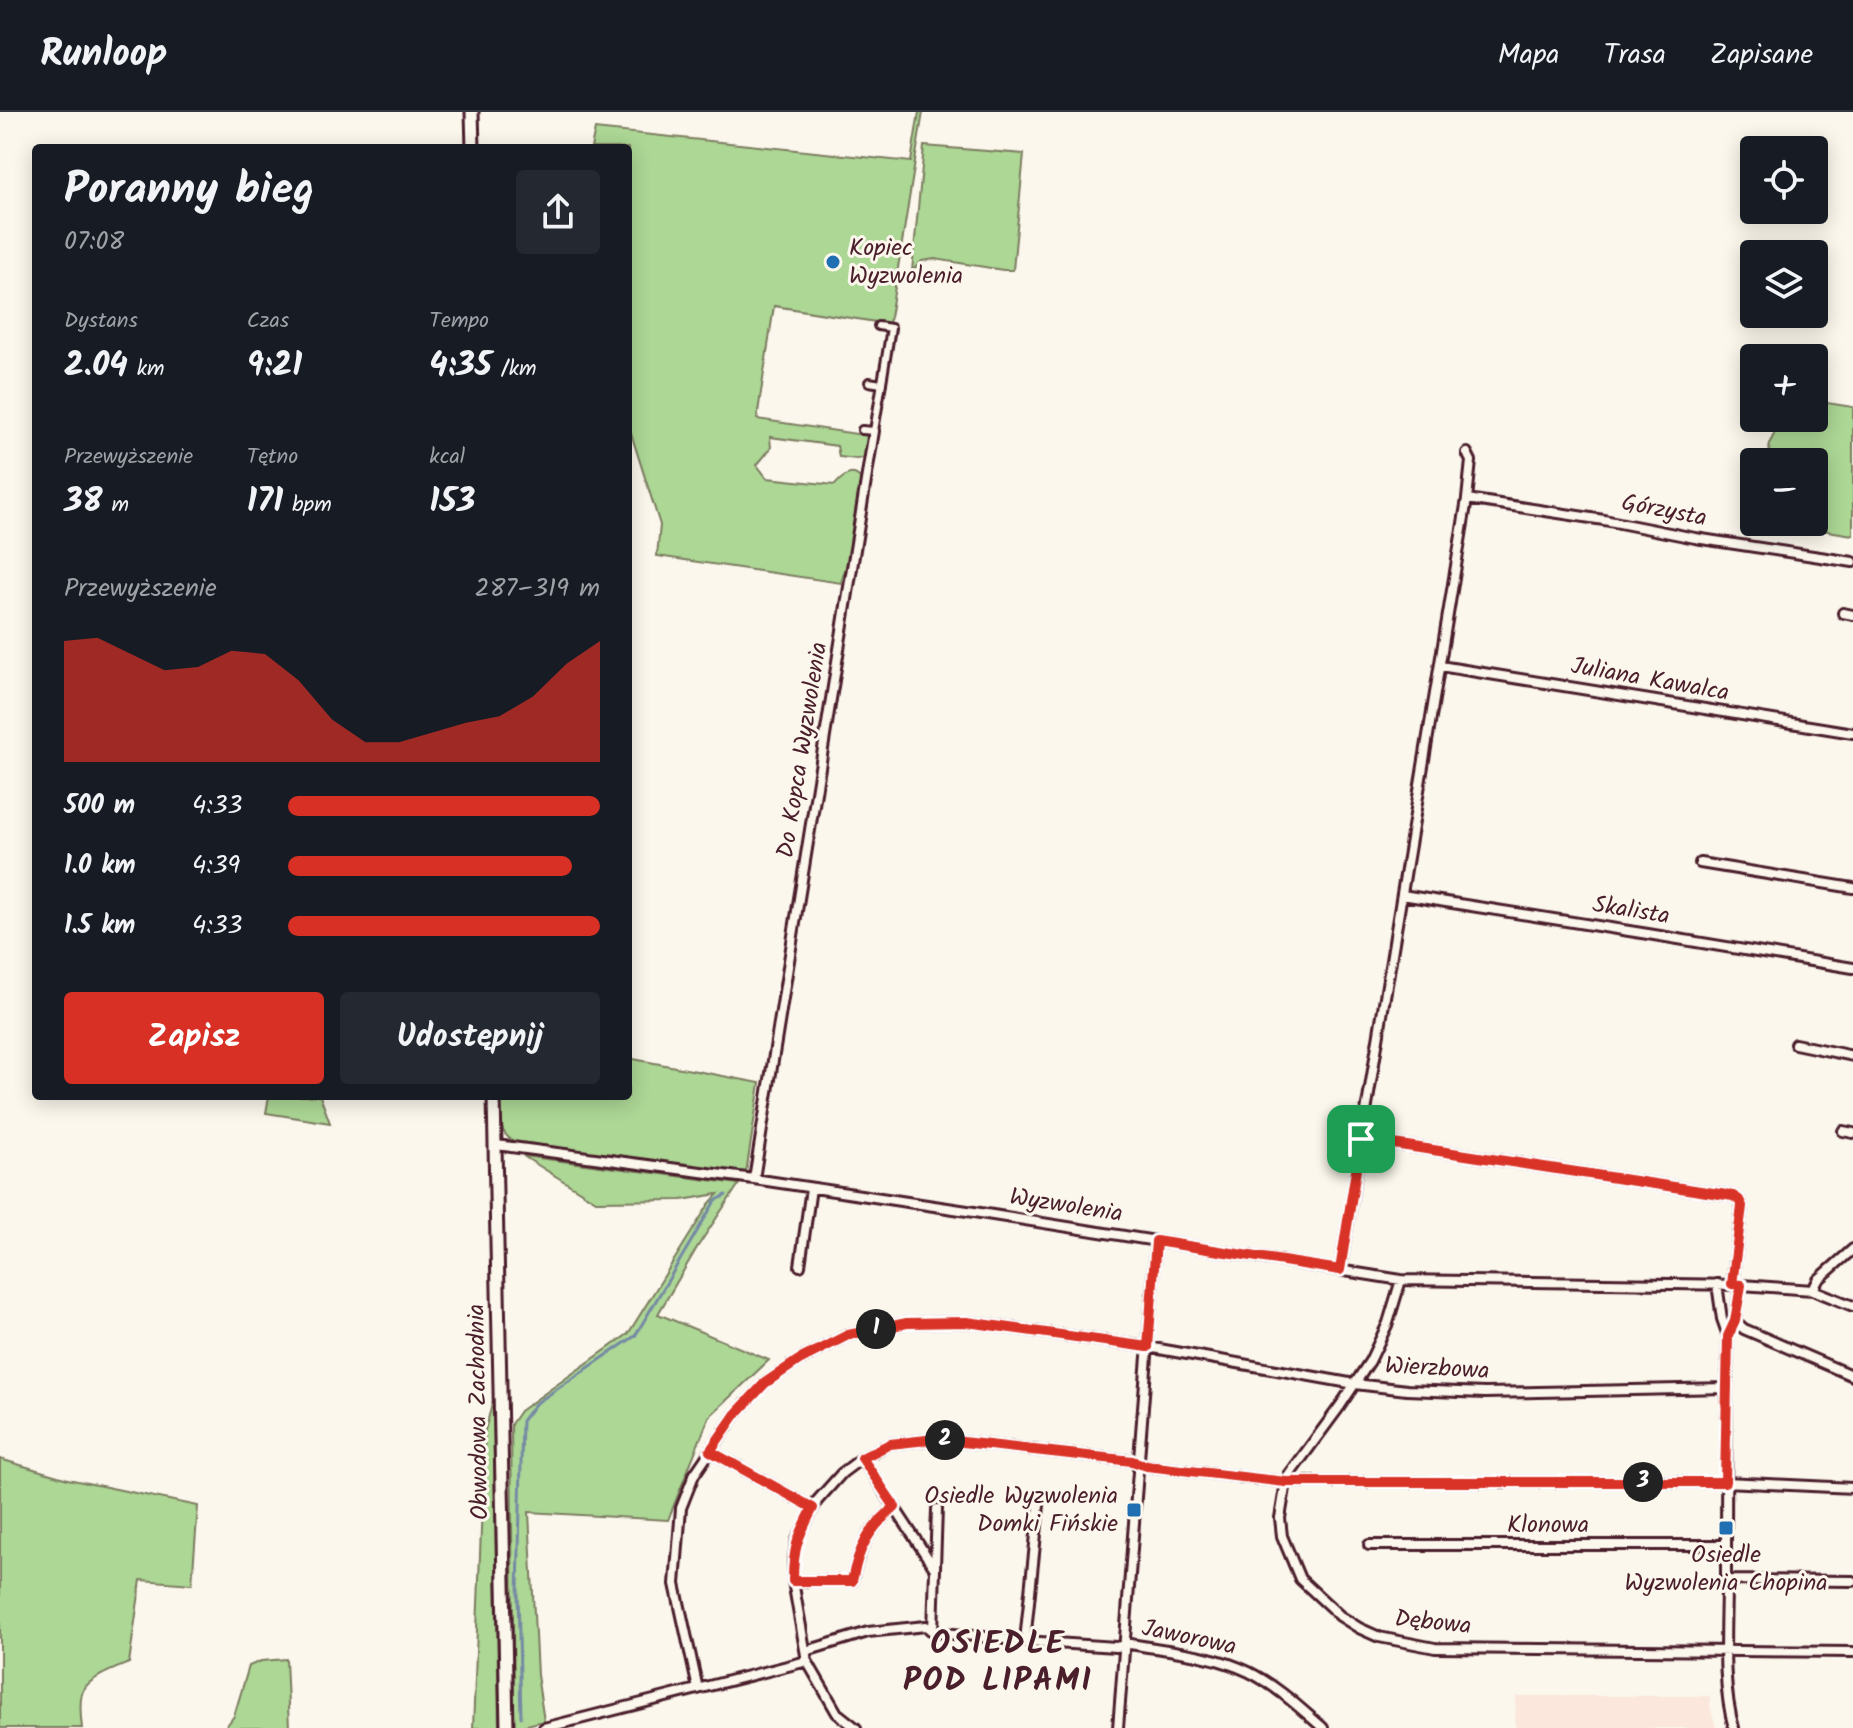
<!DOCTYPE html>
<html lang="pl">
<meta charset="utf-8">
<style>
:root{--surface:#171b24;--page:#242831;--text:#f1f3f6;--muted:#9ea1a6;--line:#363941;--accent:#d93025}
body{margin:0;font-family:Kalam,sans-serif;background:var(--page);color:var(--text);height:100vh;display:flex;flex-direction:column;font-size:30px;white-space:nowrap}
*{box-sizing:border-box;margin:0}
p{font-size:26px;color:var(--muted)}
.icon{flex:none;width:44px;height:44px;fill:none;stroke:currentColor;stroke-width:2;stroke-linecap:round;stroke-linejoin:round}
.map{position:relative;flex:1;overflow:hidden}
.side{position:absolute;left:32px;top:32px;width:600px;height:956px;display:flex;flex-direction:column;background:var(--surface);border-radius:8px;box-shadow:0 4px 20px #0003}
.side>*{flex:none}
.tools{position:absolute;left:1740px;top:24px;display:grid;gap:16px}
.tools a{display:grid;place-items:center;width:88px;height:88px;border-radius:8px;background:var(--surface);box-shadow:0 4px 20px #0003;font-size:40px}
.pin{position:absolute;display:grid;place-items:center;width:68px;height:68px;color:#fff;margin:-34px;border-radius:16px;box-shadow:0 4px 12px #0006}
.km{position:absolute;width:40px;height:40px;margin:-20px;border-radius:50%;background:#222;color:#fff;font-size:22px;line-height:40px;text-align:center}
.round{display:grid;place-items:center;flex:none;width:84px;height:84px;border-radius:8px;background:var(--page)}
.head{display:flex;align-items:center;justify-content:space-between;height:136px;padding:0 32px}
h1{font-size:44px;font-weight:800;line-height:60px}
.figures{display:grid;grid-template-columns:repeat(3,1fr);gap:12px;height:136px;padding:8px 32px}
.figures div{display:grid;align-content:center}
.figures b{font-size:34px;font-weight:800}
.figures small{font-size:22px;font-weight:400}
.figures p{font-size:22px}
.chart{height:224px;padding:16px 32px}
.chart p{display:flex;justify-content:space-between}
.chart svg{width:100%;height:144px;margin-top:8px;fill:var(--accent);opacity:.7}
.primary-button{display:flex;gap:16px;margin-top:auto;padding:16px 32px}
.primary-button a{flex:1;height:92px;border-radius:8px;background:var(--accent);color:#fff;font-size:32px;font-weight:800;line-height:92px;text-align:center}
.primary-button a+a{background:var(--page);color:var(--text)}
ul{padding:0 32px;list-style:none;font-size:26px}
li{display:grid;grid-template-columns:128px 96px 1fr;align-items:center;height:60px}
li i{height:20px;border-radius:10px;background:var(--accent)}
header{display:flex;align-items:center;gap:48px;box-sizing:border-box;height:112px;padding:0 40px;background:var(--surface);border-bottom:2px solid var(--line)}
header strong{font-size:38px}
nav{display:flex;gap:44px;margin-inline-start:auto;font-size:28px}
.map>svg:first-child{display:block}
.built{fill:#fbe7db}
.green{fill:#acd795;stroke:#7b7b60;stroke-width:2}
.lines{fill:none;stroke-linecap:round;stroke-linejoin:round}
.stream{stroke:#768aa4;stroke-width:3}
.pedestrian-casing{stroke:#4a1f2b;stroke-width:12}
.minor-casing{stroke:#4a1f2b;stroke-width:14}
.secondary-casing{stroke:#4a1f2b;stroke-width:17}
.pedestrian{stroke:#fbf7ec;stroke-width:6}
.minor{stroke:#fbf7ec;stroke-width:8}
.secondary{stroke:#fbf7ec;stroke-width:11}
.route-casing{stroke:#fff;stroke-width:16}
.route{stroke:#d93025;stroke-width:10}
.poi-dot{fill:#1f6fb2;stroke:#fbf7ec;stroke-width:3}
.labels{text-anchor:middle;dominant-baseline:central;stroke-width:6;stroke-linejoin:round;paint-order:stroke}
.poi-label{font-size:24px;fill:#4a1f2b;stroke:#fbf7ec;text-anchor:start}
.street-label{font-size:24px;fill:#4a1f2b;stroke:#fbf7ec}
.district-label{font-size:32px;font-weight:bold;letter-spacing:2px;fill:#4a1f2b;stroke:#fbf7ec}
</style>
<header>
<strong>Runloop</strong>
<nav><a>Mapa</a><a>Trasa</a><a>Zapisane</a></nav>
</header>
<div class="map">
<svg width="1853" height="1616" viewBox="0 0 1853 1616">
<rect width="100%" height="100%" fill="#fbf7ec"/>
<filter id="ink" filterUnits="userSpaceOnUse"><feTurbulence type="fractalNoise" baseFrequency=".0125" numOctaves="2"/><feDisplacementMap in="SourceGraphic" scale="16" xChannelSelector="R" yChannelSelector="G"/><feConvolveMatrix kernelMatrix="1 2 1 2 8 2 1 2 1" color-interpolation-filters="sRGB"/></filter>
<g filter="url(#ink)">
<path class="built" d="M1516 1584H1710V1594L1716 1616H1515Z"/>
<path class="green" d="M919 0H923L889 212 774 194 757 307 870 324C866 351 865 348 839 345L837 334 770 325 771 336 757 353 767 366 835 373C843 364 854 355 862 369L849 445 841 471 657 444 660 413 628 312V36H591L595 17 911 50Z
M924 34 1024 42 1013 158H1003L935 147 922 149 912 159Z
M1814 289 1853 295V423L1771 410H1814V350H1773C1763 330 1776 324 1782 306H1814Z
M628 946 760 971 746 1061 513 1029C496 1019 501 1002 500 984H628Z
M269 984H320L330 1011 266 1001Z
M523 1044 739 1072 698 1134 658 1202 769 1248 709 1305 668 1408 529 1400 537 1563 544 1609 514 1616 511 1312 520 1299 628 1222 709 1092 718 1082 682 1088 596 1089Z
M493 1289 499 1616H473L485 1318Z
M0 1347 68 1367 198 1394 192 1472 141 1468 129 1551C117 1556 91 1565 84 1577 78 1586 81 1607 82 1616H0Z
M286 1547 289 1616H225L234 1604 249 1554 261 1549Z"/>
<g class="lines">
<path class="stream" d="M521 1605 518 1480 522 1309 535 1292 635 1224 715 1089 726 1083"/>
<defs>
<path id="pedestrian" d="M869 270 882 272
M862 318 874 319 891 216 878 214"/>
<path id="minor" d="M1467 387 1604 408 1695 426 1853 450
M1843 501 1853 503
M1440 554 1853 621
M1700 751 1853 776
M1402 783 1648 822 1853 856
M1795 932 1853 944
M1843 1019 1853 1021
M1361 1027 1733 1084 1739 1088 1742 1094 1732 1172
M496 1033 754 1067 974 1100 1401 1168 1741 1173 1813 1178 1853 1194
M754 1067 874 319
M800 1154 811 1076
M1340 1158 1467 387 1471 349 1467 341
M1401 1168 1388 1211 1370 1249 1340 1294 1289 1363 1286 1370 1280 1406 1282 1424 1300 1467 1340 1504 1359 1516 1379 1525 1435 1536 1853 1540
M1717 1172 1722 1207 1728 1224C1726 1306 1726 1388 1726 1470 1726 1516 1721 1571 1734 1616
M1813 1178 1818 1168 1853 1137
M1735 1209 1744 1217 1853 1264
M1734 1213 1741 1173
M710 1339 813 1396
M862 1346 935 1457 933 1520
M1369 1433H1726
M935 1456 937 1397
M1726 1468 1853 1469
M793 1469H852C859 1436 869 1416 895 1395
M1025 1529 1039 1393
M806 1539 868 1520 926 1514 933 1520 1025 1529 1116 1535 1130 1532C1170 1539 1212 1542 1249 1560 1277 1574 1300 1596 1323 1616
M698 1577 675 1472 681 1396 694 1363 735 1303 765 1271 799 1248 848 1223 907 1211 967 1210 1148 1235 1355 1272 1407 1278 1485 1281 1727 1276
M544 1616 807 1549
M856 1616 837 1601 807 1549 793 1469V1449L797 1428 817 1389 842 1361 862 1346 890 1332 936 1327 1132 1349 1147 1354 1286 1370H1725L1853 1376
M1118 1616 1156 1129"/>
<path id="secondary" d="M472 0 473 36
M494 984 507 1616"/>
</defs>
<use href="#pedestrian" class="pedestrian-casing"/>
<use href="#minor" class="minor-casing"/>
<use href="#secondary" class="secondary-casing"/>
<use href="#pedestrian" class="pedestrian"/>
<use href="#minor" class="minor"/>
<use href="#secondary" class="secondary"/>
</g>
</g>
<g class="lines" filter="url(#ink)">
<defs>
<path id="route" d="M1361 1027 1733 1084 1739 1088 1742 1094 1732 1172 1741 1173 1735 1209 1728 1224 1725 1370H1286L1147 1354 1132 1349 936 1327 890 1332 862 1346 895 1395C869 1416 858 1437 852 1469H793C793 1435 798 1425 813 1396L710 1339 735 1303 765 1271 799 1248 848 1223 907 1211 967 1210 1148 1235 1156 1129 1340 1158Z"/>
</defs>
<use href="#route" class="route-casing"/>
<use href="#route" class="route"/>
</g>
<g class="poi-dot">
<circle cx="833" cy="150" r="8"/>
<rect x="1126" y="1390" width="16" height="16" rx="4"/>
<rect x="1718" y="1408" width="16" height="16" rx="4"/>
</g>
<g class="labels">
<g class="poi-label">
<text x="849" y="136">Kopiec<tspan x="849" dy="28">Wyzwolenia</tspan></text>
<text x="1118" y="1384" text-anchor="end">Osiedle Wyzwolenia<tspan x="1118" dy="28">Domki Fińskie</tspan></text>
<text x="1726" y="1443" text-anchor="middle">Osiedle<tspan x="1726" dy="28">Wyzwolenia Chopina</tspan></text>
</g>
<g class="street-label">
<text transform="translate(1664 399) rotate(11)">Górzysta</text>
<text transform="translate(1650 568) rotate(10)">Juliana Kawalca</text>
<text transform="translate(803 638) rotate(-81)">Do Kopca Wyzwolenia</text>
<text transform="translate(1631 799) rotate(9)">Skalista</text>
<text transform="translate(1066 1094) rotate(9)">Wyzwolenia</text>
<text transform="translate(1437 1257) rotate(3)">Wierzbowa</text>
<text transform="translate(479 1300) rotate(-91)">Obwodowa Zachodnia</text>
<text x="1548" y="1413">Klonowa</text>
<text transform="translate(1433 1511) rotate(6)">Dębowa</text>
<text transform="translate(1189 1526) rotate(12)">Jaworowa</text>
</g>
<g class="district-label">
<text x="998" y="1532">OSIEDLE<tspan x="998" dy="37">POD LIPAMI</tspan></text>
</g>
</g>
</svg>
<div class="tools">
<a><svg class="icon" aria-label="locate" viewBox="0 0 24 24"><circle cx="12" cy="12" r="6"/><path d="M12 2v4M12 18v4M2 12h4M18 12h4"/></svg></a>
<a><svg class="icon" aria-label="layers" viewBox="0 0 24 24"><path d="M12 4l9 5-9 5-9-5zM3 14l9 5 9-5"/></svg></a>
<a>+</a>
<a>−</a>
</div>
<div class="pin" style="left:1361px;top:1027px;background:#1e9e55"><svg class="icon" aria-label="arrive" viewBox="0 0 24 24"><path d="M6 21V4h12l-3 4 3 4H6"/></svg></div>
<b class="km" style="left:876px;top:1217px">1</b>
<b class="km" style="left:945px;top:1328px">2</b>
<b class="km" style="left:1643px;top:1370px">3</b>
<section class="side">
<div class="head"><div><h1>Poranny bieg</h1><p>07:08</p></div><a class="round"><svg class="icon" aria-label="share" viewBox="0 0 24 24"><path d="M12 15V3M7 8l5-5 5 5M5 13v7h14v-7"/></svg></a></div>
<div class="figures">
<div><p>Dystans</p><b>2.04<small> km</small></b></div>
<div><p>Czas</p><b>9:21</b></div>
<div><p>Tempo</p><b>4:35<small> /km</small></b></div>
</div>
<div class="figures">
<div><p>Przewyższenie</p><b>38<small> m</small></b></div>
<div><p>Tętno</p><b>171<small> bpm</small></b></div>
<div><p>kcal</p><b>153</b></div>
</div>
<div class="chart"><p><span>Przewyższenie</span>287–319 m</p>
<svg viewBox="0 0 160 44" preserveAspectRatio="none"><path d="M0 44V7L10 6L20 11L30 16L40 15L50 10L60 11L70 19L80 31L90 38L100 38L110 35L120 32L130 30L140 24L150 14L160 7V44z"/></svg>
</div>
<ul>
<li><b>500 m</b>4:33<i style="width:100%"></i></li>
<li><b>1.0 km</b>4:39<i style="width:91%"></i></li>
<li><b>1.5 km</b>4:33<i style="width:100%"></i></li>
</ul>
<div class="primary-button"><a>Zapisz</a><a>Udostępnij</a></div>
</section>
</div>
